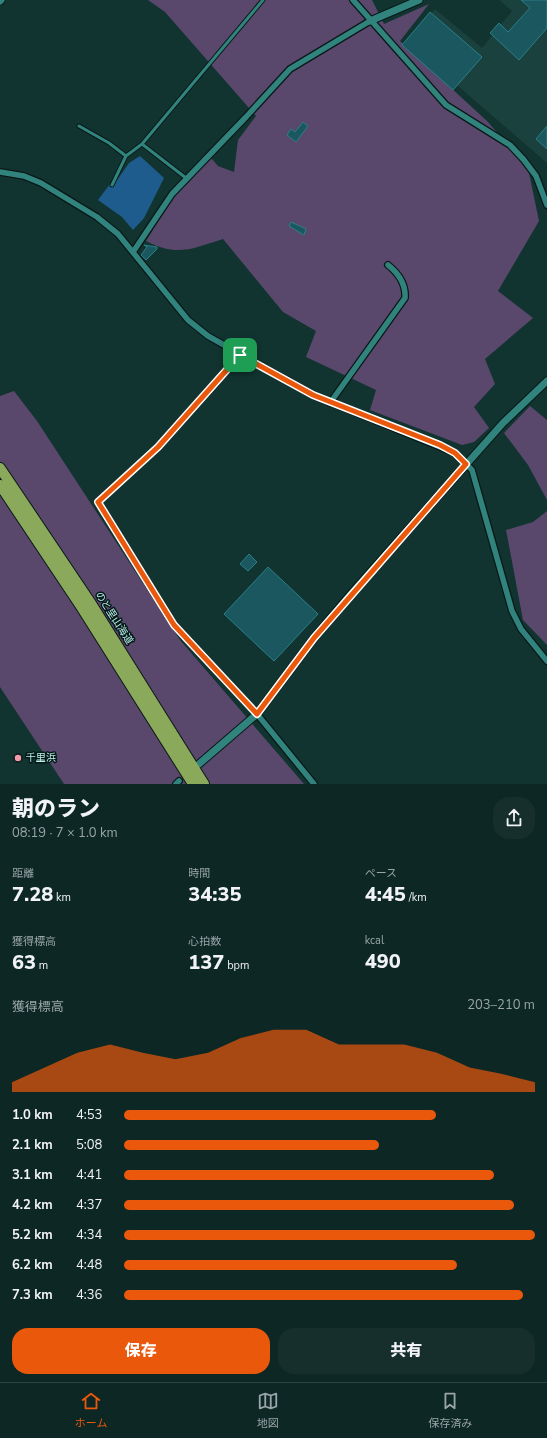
<!DOCTYPE html>
<html lang="ja">
<meta charset="utf-8">
<style>
:root{--surface:#0d2725;--page:#162f2d;--text:#f1f3f6;--muted:#9aa5a7;--line:#2d4442;--accent:#ea580c}
body{margin:0;font-family:"Nunito Sans","Noto Sans JP",sans-serif;background:var(--page);color:var(--text);height:100vh;display:flex;flex-direction:column;font-size:15px;white-space:nowrap}
*{box-sizing:border-box;margin:0}
p{font-size:13px;color:var(--muted)}
.icon{flex:none;width:22px;height:22px;fill:none;stroke:currentColor;stroke-width:2;stroke-linecap:round;stroke-linejoin:round}
.map{position:relative;height:784px;overflow:hidden}
.panel{display:flex;flex-direction:column;background:var(--surface);flex:1}
.panel>*{flex:none}
.pin{position:absolute;display:grid;place-items:center;width:34px;height:34px;color:#fff;margin:-17px;border-radius:8px;box-shadow:0 2px 6px #0006}
.round{display:grid;place-items:center;flex:none;width:42px;height:42px;border-radius:16px;background:var(--page)}
.headline{display:flex;align-items:center;justify-content:space-between;height:68px;padding:0 12px}
h1{font-size:22px;font-weight:800;line-height:30px}
.stats{display:grid;grid-template-columns:repeat(3,1fr);gap:6px;height:68px;padding:4px 12px}
.stats div{display:grid;align-content:center}
.stats b{font-size:20px;font-weight:800}
.stats small{font-size:11px;font-weight:400}
.stats p{font-size:11px}
.chart{height:112px;padding:8px 12px}
.chart p{display:flex;justify-content:space-between}
.chart svg{width:100%;height:72px;margin-top:4px;fill:var(--accent);opacity:.7}
.action{display:flex;gap:8px;margin-top:auto;padding:8px 12px}
.action a{flex:1;height:46px;border-radius:16px;background:var(--accent);color:#fff;font-size:16px;font-weight:800;line-height:46px;text-align:center}
.action a+a{background:var(--page);color:var(--text)}
ul{padding:0 12px;list-style:none;font-size:13px}
li{display:grid;grid-template-columns:64px 48px 1fr;align-items:center;height:30px}
li i{height:10px;border-radius:5px;background:var(--accent)}
.dock{display:flex;justify-content:space-around;align-items:center;height:56px;border-top:1px solid var(--line);background:var(--surface);font-size:11px;color:var(--muted)}
.dock a{display:grid;justify-items:center;gap:2px}
.dock .current{color:var(--accent)}
.map>svg:first-child{display:block}
.built{fill:#1a413d}
.green{fill:#5a476c}
.water{fill:#1f5c8e}
.building{fill:#1a575e;stroke:#2b7f8a}
.lines{fill:none;stroke-linecap:round;stroke-linejoin:round}
.service-casing{stroke:#0a1817;stroke-width:5}
.minor-casing{stroke:#0a1817;stroke-width:8}
.tertiary-casing{stroke:#0a1817;stroke-width:9}
.motorway-casing{stroke:#0a1817;stroke-width:12}
.service{stroke:#31847d;stroke-width:3}
.minor{stroke:#31847d;stroke-width:5.5}
.tertiary{stroke:#31847d;stroke-width:7}
.motorway{stroke:#8aa95a;stroke-width:10}
.route-casing{stroke:#fff;stroke-width:8}
.route{stroke:#ea580c;stroke-width:5}
.poi-dot{fill:#f39aab;stroke:#031a18;stroke-width:1.5}
.labels{text-anchor:middle;dominant-baseline:central;stroke-width:3;stroke-linejoin:round;paint-order:stroke}
.street-label{font-size:10px;fill:#bfefe9;stroke:#031a18}
.poi-label{font-size:10px;fill:#bfefe9;stroke:#031a18;text-anchor:start}
</style>
<div class="map">
<svg width="547" height="784" viewBox="0 0 547 784">
<rect width="100%" height="100%" fill="#113431"/>
<path class="built" d="M499 0H547V163L406 41 435 9 482 48 512 11Z"/>
<path class="green" d="M148 0H372L384 24 429 4 400 41 487 121 528 168 539 221 498 291 533 318 485 359 495 384 474 407 489 428 474 442 462 445 370 410 376 390 306 357 316 331 283 312 223 239C191 249 177 257 146 241L174 196 211 158 218 166 234 172 238 140 256 116 165 12Z
M14 391 37 421 180 640 304 784H64L0 687V396Z
M530 406 547 420V500L528 465 504 433Z
M547 511V645L523 620 506 530 533 522Z"/>
<path class="water" d="M140 156 164 178 144 218 133 230 122 217 98 200 110 184 113 186 129 163Z"/>
<path class="building" d="M521 0H547V28L519 60 490 33 499 23 508 32 530 8Z
M430 12 482 57 453 90 402 45Z
M303 122 308 126 296 142 287 135 291 129 295 132Z
M547 126V149L536 139Z
M291 222 306 229 304 235 289 226Z
M144 245 157 247V249L146 260 141 255 147 247Z
M249 554 257 562 248 571 240 564Z
M268 567 318 614 274 661 224 614Z"/>
<g class="lines">
<defs>
<path id="service" d="M79 126 109 143 126 156 142 144 263 0
M142 144 186 178
M112 185 126 156"/>
<path id="minor" d="M353 0 446 105 510 145 524 160 536 176 547 205
M0 172 24 176 41 183 97 217 118 234 188 320 208 336 313 395 455 453 472 470 512 611 521 629 547 661
M133 252 172 194 246 117 290 69 370 21
M240 355 158 447 98 502 174 625 257 714 314 784
M330 403 405 298C406 284 398 273 388 265
M176 784 179 781"/>
<path id="tertiary" d="M0 1 1 0
M370 21 419 0
M199 764 257 714 314 638 351 594 503 423 547 381"/>
<path id="motorway" d="M0 468 90 602 204 784
M0 485 82 608 193 784"/>
</defs>
<use href="#service" class="service-casing"/>
<use href="#minor" class="minor-casing"/>
<use href="#tertiary" class="tertiary-casing"/>
<use href="#motorway" class="motorway-casing"/>
<use href="#service" class="service"/>
<use href="#minor" class="minor"/>
<use href="#tertiary" class="tertiary"/>
<use href="#motorway" class="motorway"/>
</g>
<g class="lines">
<defs>
<path id="route" d="M240 355 313 395 440 445 455 453 466 464 314 638 257 714 174 625 98 502 158 447Z"/>
</defs>
<use href="#route" class="route-casing"/>
<use href="#route" class="route"/>
</g>
<circle class="poi-dot" cx="18" cy="758" r="4"/>
<g class="labels">
<g class="street-label">
<text transform="translate(114 618) rotate(57)">のと里山海道</text>
</g>
<g class="poi-label">
<text x="26" y="758">千里浜</text>
</g>
</g>
</svg>
<div class="pin" style="left:240px;top:355px;background:#1e9e55"><svg class="icon" aria-label="arrive" viewBox="0 0 24 24"><path d="M6 21V4h12l-3 4 3 4H6"/></svg></div>
</div>
<section class="panel">
<div class="headline"><div><h1>朝のラン</h1><p>08:19 · 7 × 1.0 km</p></div><a class="round"><svg class="icon" aria-label="share" viewBox="0 0 24 24"><path d="M12 15V3M7 8l5-5 5 5M5 13v7h14v-7"/></svg></a></div>
<div class="stats">
<div><p>距離</p><b>7.28<small> km</small></b></div>
<div><p>時間</p><b>34:35</b></div>
<div><p>ペース</p><b>4:45<small> /km</small></b></div>
</div>
<div class="stats">
<div><p>獲得標高</p><b>63<small> m</small></b></div>
<div><p>心拍数</p><b>137<small> bpm</small></b></div>
<div><p>kcal</p><b>490</b></div>
</div>
<div class="chart"><p><span>獲得標高</span>203–210 m</p>
<svg viewBox="0 0 160 44" preserveAspectRatio="none"><path d="M0 44V38L10 29L20 20L30 15L40 20L50 24L60 20L70 11L80 6L90 6L100 15L110 15L120 15L130 20L140 29L150 33L160 38V44z"/></svg>
</div>
<ul>
<li><b>1.0 km</b>4:53<i style="width:76%"></i></li>
<li><b>2.1 km</b>5:08<i style="width:62%"></i></li>
<li><b>3.1 km</b>4:41<i style="width:90%"></i></li>
<li><b>4.2 km</b>4:37<i style="width:95%"></i></li>
<li><b>5.2 km</b>4:34<i style="width:100%"></i></li>
<li><b>6.2 km</b>4:48<i style="width:81%"></i></li>
<li><b>7.3 km</b>4:36<i style="width:97%"></i></li>
</ul>
<div class="action"><a>保存</a><a>共有</a></div>
</section>
<nav class="dock">
<a class="current"><svg class="icon" aria-label="home" viewBox="0 0 24 24"><path d="M3 11l9-7 9 7M6 9v11h12V9"/></svg>ホーム</a>
<a><svg class="icon" aria-label="map" viewBox="0 0 24 24"><path d="M3 6l6-2 6 2 6-2v14l-6 2-6-2-6 2zM9 4v14M15 6v14"/></svg>地図</a>
<a><svg class="icon" aria-label="saved" viewBox="0 0 24 24"><path d="M7 4h10v16l-5-4-5 4z"/></svg>保存済み</a>
</nav>
